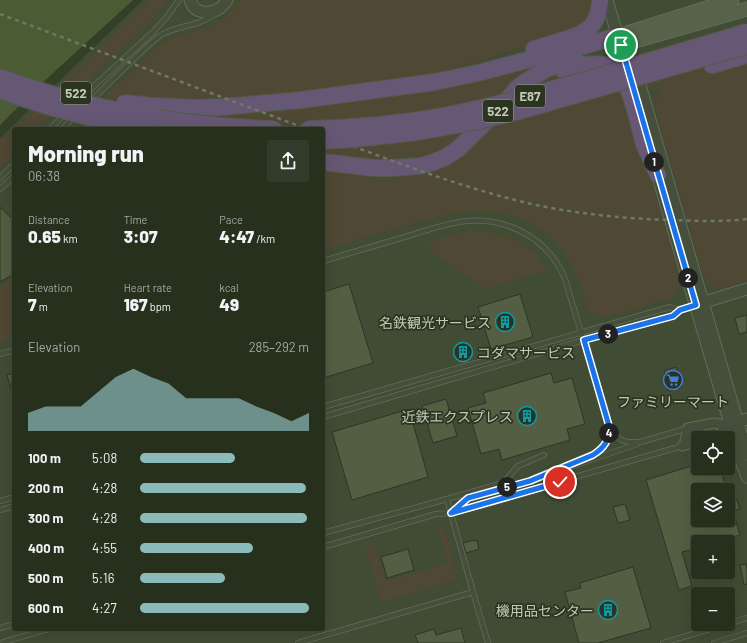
<!DOCTYPE html>
<meta charset="utf-8">
<style>
:root{--surface:#272f1d;--page:#333b2a;--text:#f1f3f6;--muted:#a4a9a4;--line:#434a3b;--accent:#8bbbb9}
body{margin:0;font-family:Barlow,"Noto Sans JP",sans-serif;background:var(--page);color:var(--text);height:100vh;display:flex;flex-direction:column;font-size:15px;white-space:nowrap}
*{box-sizing:border-box;margin:0}
p{font-size:13px;color:var(--muted)}
.icon{flex:none;width:22px;height:22px;fill:none;stroke:currentColor;stroke-width:2;stroke-linecap:round;stroke-linejoin:round}
.map{position:relative;flex:1;overflow:hidden}
.drawer{position:absolute;left:12px;top:127px;width:313px;height:504px;display:flex;flex-direction:column;background:var(--surface);border-radius:4px;box-shadow:0 4px 16px #0002,0 0 0 1px var(--line)}
.drawer>*{flex:none}
.tools{position:absolute;left:691px;top:431px;display:grid;gap:8px}
.tools a{display:grid;place-items:center;width:44px;height:44px;border-radius:4px;background:var(--surface);box-shadow:0 4px 16px #0002,0 0 0 1px var(--line);font-size:20px}
.pin{position:absolute;display:grid;place-items:center;width:34px;height:34px;color:#fff;margin:-17px;border:2px solid #fff;border-radius:50%;box-shadow:0 1px 4px #0007}
.km{position:absolute;width:20px;height:20px;margin:-10px;border-radius:50%;background:#222;color:#fff;font-size:11px;line-height:20px;text-align:center}
.round{display:grid;place-items:center;flex:none;width:42px;height:42px;border-radius:4px;background:var(--page)}
.headline{display:flex;align-items:center;justify-content:space-between;height:68px;padding:0 16px}
h1{font-size:22px;font-weight:800;line-height:30px}
.metrics{display:grid;grid-template-columns:repeat(3,1fr);gap:6px;height:68px;padding:4px 16px}
.metrics div{display:grid;align-content:center}
.metrics b{font-size:17px;font-weight:800}
.metrics small{font-size:11px;font-weight:400}
.metrics p{font-size:11px}
.chart{height:112px;padding:8px 16px}
.chart p{display:flex;justify-content:space-between}
.chart svg{width:100%;height:72px;margin-top:4px;fill:var(--accent);opacity:.7}
ul{padding:0 16px;list-style:none;font-size:13px}
li{display:grid;grid-template-columns:64px 48px 1fr;align-items:center;height:30px}
li i{height:10px;border-radius:5px;background:var(--accent)}
.map>svg:first-child{display:block}
.airport{fill:#414c35;fill-rule:evenodd}
.green{fill:#4e4834}
.water{fill:#4b5c34}
.building{fill:#535e43;stroke:#2d3622}
.lines{fill:none;stroke-linecap:round;stroke-linejoin:round}
.service-casing{stroke:#646d59;stroke-width:6}
.minor-casing{stroke:#646d59;stroke-width:11}
.tertiary-casing{stroke:#646d59;stroke-width:13}
.secondary-casing{stroke:#646d59;stroke-width:15}
.motorway-casing{stroke:#515a46;stroke-width:18}
.service{stroke:#464f3b;stroke-width:4.5}
.minor{stroke:#464f3b;stroke-width:9}
.tertiary{stroke:#464f3b;stroke-width:11}
.secondary{stroke:#566249;stroke-width:13}
.motorway{stroke:#665875;stroke-width:16}
.rail{stroke:#6e7961;stroke-width:2.5;stroke-dasharray:4 4;stroke-linecap:butt}
.motorway-bridge-casing{stroke:#515a46;stroke-width:18;stroke-linecap:butt}
.motorway-bridge{stroke:#665875;stroke-width:16}
.route-casing{stroke:#fff;stroke-width:8}
.route{stroke:#1a73e8;stroke-width:5}
.labels{text-anchor:middle;dominant-baseline:central;stroke-width:3.5;stroke-linejoin:round;paint-order:stroke}
.shield{fill:#2b3420;stroke:#949d8a;stroke-width:1}
.shield-label{font-size:13px;font-weight:bold;fill:#c1cab7}
.poi-label{font-size:14px;fill:#c1cab7;stroke:#2b3420;text-anchor:end}
</style>
<div class="map">
<svg width="747" height="643" viewBox="0 0 747 643">
<rect width="100%" height="100%" fill="#343f27"/>
<path class="airport" d="M143 0H747V643H0V138ZM14 129H323V629H14ZM698 438H728V468H698ZM698 490H728V520H698ZM698 542H728V572H698ZM698 594H728V624H698Z"/>
<path class="green" d="M150 0H168L151 22 47 119 38 129H14V154L0 169V138H5L68 77Z
M240 0H591C589 17 587 23 571 32L454 69 413 80 535 62 539 70 535 84 553 75 568 71 618 79 633 127 655 190 682 281 671 299 604 318 587 310C584 300 582 290 578 280 573 265 562 248 550 237 532 220 498 209 474 211 450 212 428 219 405 226 378 234 350 242 323 250V129H97L106 94 162 43 177 36 214 25 225 17 235 7Z
M747 37V281L718 290 705 281 653 101 660 99 656 86 649 87 643 67Z
M471 231C493 231 515 237 532 251 539 257 544 264 549 270L486 289 432 252 429 242 459 232Z
M14 277V339L0 343V285Z
M437 525 446 533 456 571 457 576V580L381 603 365 546 374 543 386 581 448 563Z"/>
<path class="water" d="M0 0H133L41 84 0 125Z"/>
<path class="building" d="M0 207 14 221V274L0 282Z
M349 284 373 363 323 378V292Z
M520 294 533 337 491 349 478 307Z
M747 315V332L739 334 735 318Z
M465 344 469 359 461 360 458 346Z
M676 367 682 387 670 391V389L668 390 666 383H667L664 371Z
M14 373V392H12L7 375Z
M551 373 554 383 572 378 585 424 567 429 570 440 502 460 499 449 481 454 468 408 486 403 483 393Z
M446 399 457 436 433 443 422 406Z
M409 409 428 477 352 500 332 432Z
M698 464V468H720L727 490H698V520H728V500H730V502L737 500 740 509 733 511 740 535 717 542H698V548L682 552 692 586 679 590 646 480Z
M625 504 630 520 618 523 613 507Z
M474 540V541L477 540 479 549 466 553 463 543Z
M408 549 414 570 387 578 381 557Z
M746 564 747 569V584L744 585 740 565Z
M633 567 651 628 598 643H579L565 592 581 588 580 583Z
M461 628 465 643H418L415 635 434 629 436 635Z"/>
<g class="lines">
<defs>
<path id="service" d="M81 98 153 32 166 18 179 0
M91 101C105 87 119 73 133 60 142 51 151 42 161 35 177 25 198 27 213 15
M50 129 64 115
M62 129 74 117
M0 178 14 164
M0 189 14 176
M323 261C351 253 380 244 408 236 427 230 447 223 467 221 502 217 540 235 558 265 561 270 563 274 565 279L609 426C619 443 627 444 646 441
M0 354 14 350
M323 407 670 307 680 310
M323 417 584 340 673 316 680 310 696 305
M644 441 688 428
M574 463C591 456 611 451 609 428
M447 499 473 592
M0 501 14 497
M0 510 14 506
M452 512 468 498 530 481 637 444
M323 533 447 499 503 483 518 466 544 455
M323 547 436 514 451 513 682 446
M728 624 747 618
M0 628 14 624
M1 643 48 629
M298 643 473 592 488 643
M663 643 727 624
M714 643 747 633"/>
<path id="minor" d="M707 438 718 435 730 426
M690 443 685 440 688 428 714 423 730 426
M682 446 698 441"/>
<path id="tertiary" d="M190 0C194 14 210 15 220 8 223 6 225 3 227 0
M607 0 629 74
M636 71 747 454
M656 170 740 458 747 477
M698 304 747 289
M731 425 737 422 747 419"/>
<path id="secondary" d="M618 36 732 0
M621 45 747 9"/>
<path id="motorway" d="M534 49C544 46 554 43 564 40 587 33 599 26 600 0
M712 65 747 55
M562 69C576 66 598 61 611 67 632 78 637 123 644 144 648 154 654 165 658 175
M154 106 199 108 222 107 301 100 435 82 482 72 523 61 562 52 618 36
M323 162 374 168H391L421 166 434 162 446 157 458 149 507 101 516 89 525 82 545 70 560 63 575 58"/>
</defs>
<use href="#service" class="service-casing"/>
<use href="#minor" class="minor-casing"/>
<use href="#tertiary" class="tertiary-casing"/>
<use href="#secondary" class="secondary-casing"/>
<use href="#motorway" class="motorway-casing"/>
<use href="#service" class="service"/>
<use href="#minor" class="minor"/>
<use href="#tertiary" class="tertiary"/>
<use href="#secondary" class="secondary"/>
<use href="#motorway" class="motorway"/>
<path class="rail" d="M0 14 307 129
M323 135C390 160 457 186 527 203 576 214 625 219 674 220 698 221 723 222 747 219"/>
<defs>
<path id="motorway-bridge" d="M0 77C89 110 179 126 274 129
M0 90C47 108 96 120 146 129
M124 103 154 106
M308 129C353 128 399 124 443 116 496 106 547 91 599 76 648 61 698 47 747 32
M323 141 354 139 418 132 479 121 523 110 747 46"/>
</defs>
<use href="#motorway-bridge" class="motorway-bridge-casing"/>
<use href="#motorway-bridge" class="motorway-bridge"/>
</g>
<g class="lines">
<defs>
<path id="route" d="M560 482 451 513 468 498 530 481 593 455C604 448 610 440 609 426L584 340 673 316 680 310 696 305 621 45"/>
</defs>
<use href="#route" class="route-casing"/>
<use href="#route" class="route"/>
</g>
<defs>
<symbol id="building-ring" viewBox="-11 -11 22 22"><circle r="9.5" fill="#2b3420" stroke="#0f9aa8" stroke-width="1.5"/><path d="M-4-6H4V6H1V3H-1V6H-4ZM-2.5-4.3h1.7v1.8h-1.7ZM.8-4.3h1.7v1.8H.8ZM-2.5-1h1.7V.8h-1.7ZM.8-1h1.7V.8H.8Z" fill="#0f9aa8"/></symbol>
<symbol id="supermarket-ring" viewBox="-11 -11 22 22"><circle r="9.5" fill="#2b3420" stroke="#3f7fe0" stroke-width="1.5"/><path d="M-6-5.5h2.5l.6 2H6L4.5 2H-2.5L-4.4-4H-6ZM-1.5 3.2a1.3 1.3 0 1 0 .1 0ZM3 3.2a1.3 1.3 0 1 0 .1 0Z" fill="#3f7fe0"/></symbol>
</defs>
<g fill-rule="evenodd">
<use href="#building-ring" x="494" y="311" width="22" height="22"/>
<use href="#building-ring" x="452" y="341" width="22" height="22"/>
<use href="#supermarket-ring" x="662" y="369" width="22" height="22"/>
<use href="#building-ring" x="516" y="405" width="22" height="22"/>
<use href="#building-ring" x="597" y="599" width="22" height="22"/>
</g>
<g class="labels">
<g class="shield">
<rect x="61" y="82" width="30" height="22" rx="3"/>
<rect x="515" y="85" width="30" height="22" rx="3"/>
<rect x="483" y="100" width="30" height="22" rx="3"/>
</g>
<g class="shield-label">
<text x="76" y="93">522</text>
<text x="530" y="96">E87</text>
<text x="498" y="111">522</text>
</g>
<g class="poi-label">
<text x="491" y="322">名鉄観光サービス</text>
<text x="477" y="352" text-anchor="start">コダマサービス</text>
<text x="673" y="401" text-anchor="middle">ファミリーマート</text>
<text x="513" y="416">近鉄エクスプレス</text>
<text x="594" y="610">機用品センター</text>
</g>
</g>
</svg>
<div class="tools">
<a><svg class="icon" aria-label="locate" viewBox="0 0 24 24"><circle cx="12" cy="12" r="6"/><path d="M12 2v4M12 18v4M2 12h4M18 12h4"/></svg></a>
<a><svg class="icon" aria-label="layers" viewBox="0 0 24 24"><path d="M12 4l9 5-9 5-9-5zM3 14l9 5 9-5"/></svg></a>
<a>+</a>
<a>−</a>
</div>
<div class="pin" style="left:621px;top:45px;background:#1e9e55"><svg class="icon" aria-label="arrive" viewBox="0 0 24 24"><path d="M6 21V4h12l-3 4 3 4H6"/></svg></div>
<div class="pin" style="left:560px;top:482px;background:#d93025"><svg class="icon" aria-label="check" viewBox="0 0 24 24"><path d="M5 12l5 5 9-10"/></svg></div>
<b class="km" style="left:654px;top:162px">1</b>
<b class="km" style="left:688px;top:278px">2</b>
<b class="km" style="left:608px;top:334px">3</b>
<b class="km" style="left:609px;top:433px">4</b>
<b class="km" style="left:507px;top:487px">5</b>
<section class="drawer">
<div class="headline"><div><h1>Morning run</h1><p>06:38</p></div><a class="round"><svg class="icon" aria-label="share" viewBox="0 0 24 24"><path d="M12 15V3M7 8l5-5 5 5M5 13v7h14v-7"/></svg></a></div>
<div class="metrics">
<div><p>Distance</p><b>0.65<small> km</small></b></div>
<div><p>Time</p><b>3:07</b></div>
<div><p>Pace</p><b>4:47<small> /km</small></b></div>
</div>
<div class="metrics">
<div><p>Elevation</p><b>7<small> m</small></b></div>
<div><p>Heart rate</p><b>167<small> bpm</small></b></div>
<div><p>kcal</p><b>49</b></div>
</div>
<div class="chart"><p><span>Elevation</span>285–292 m</p>
<svg viewBox="0 0 160 44" preserveAspectRatio="none"><path d="M0 44V33L10 29L20 29L30 29L40 20L50 11L60 6L70 11L80 15L90 24L100 24L110 24L120 24L130 29L140 33L150 38L160 33V44z"/></svg>
</div>
<ul>
<li><b>100 m</b>5:08<i style="width:56%"></i></li>
<li><b>200 m</b>4:28<i style="width:98%"></i></li>
<li><b>300 m</b>4:28<i style="width:99%"></i></li>
<li><b>400 m</b>4:55<i style="width:67%"></i></li>
<li><b>500 m</b>5:16<i style="width:50%"></i></li>
<li><b>600 m</b>4:27<i style="width:100%"></i></li>
</ul>
</section>
</div>
